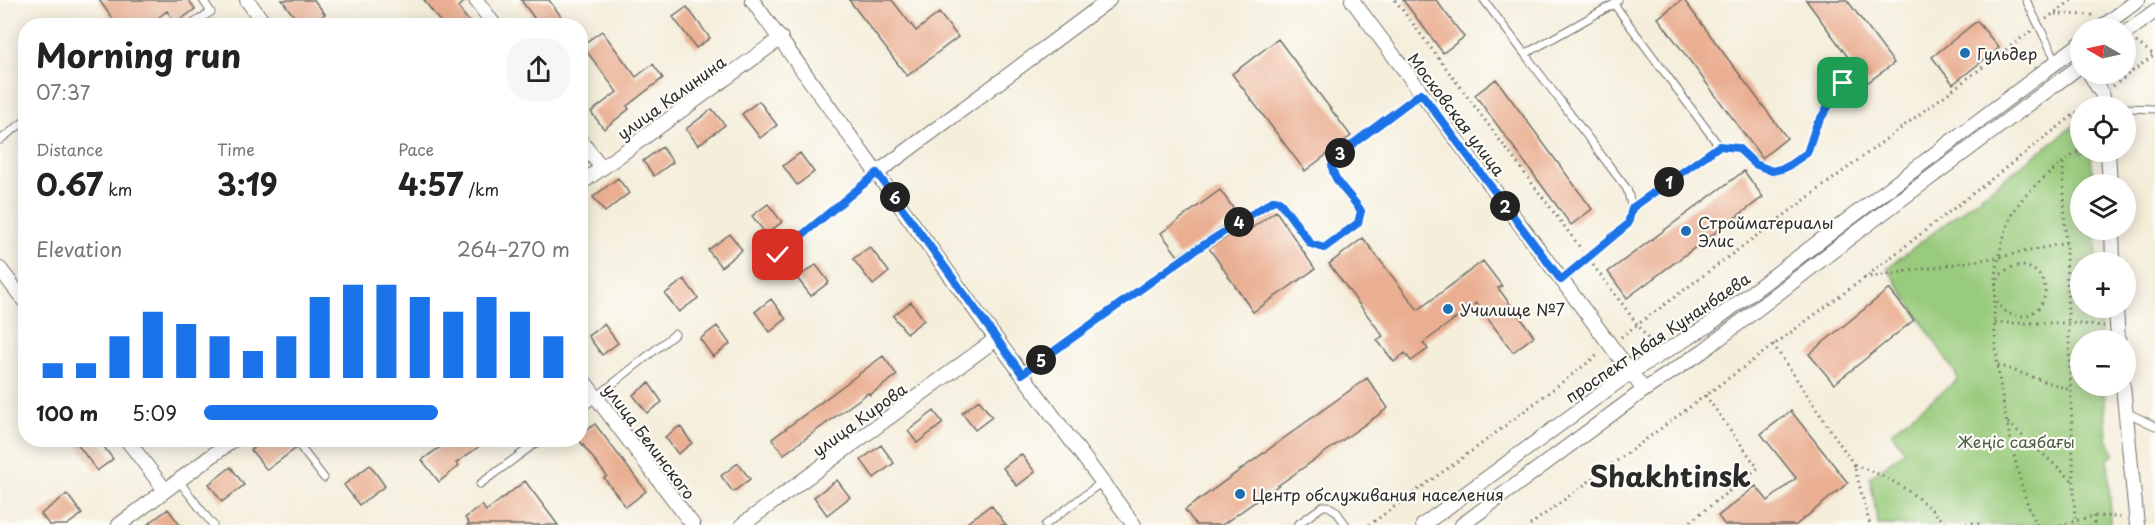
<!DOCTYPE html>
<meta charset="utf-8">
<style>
:root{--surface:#fff;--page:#f6f6f6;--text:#222;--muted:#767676;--accent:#1a73e8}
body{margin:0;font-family:"Playpen Sans",sans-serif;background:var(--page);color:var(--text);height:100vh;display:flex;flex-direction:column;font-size:22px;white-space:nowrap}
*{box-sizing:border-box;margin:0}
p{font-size:20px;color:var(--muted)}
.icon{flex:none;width:33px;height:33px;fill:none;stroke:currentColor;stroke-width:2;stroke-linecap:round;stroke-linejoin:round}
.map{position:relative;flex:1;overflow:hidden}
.drawer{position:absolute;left:18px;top:18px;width:570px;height:429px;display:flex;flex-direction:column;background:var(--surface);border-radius:24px;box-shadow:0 3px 15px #0003}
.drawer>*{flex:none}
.needle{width:39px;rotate:279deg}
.buttons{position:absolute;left:2070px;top:18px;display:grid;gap:12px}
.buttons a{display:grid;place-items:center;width:66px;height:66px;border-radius:50%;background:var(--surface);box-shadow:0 3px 15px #0003;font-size:30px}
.pin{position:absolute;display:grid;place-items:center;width:51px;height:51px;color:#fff;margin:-26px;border-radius:12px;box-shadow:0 3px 9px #0006}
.km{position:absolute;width:30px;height:30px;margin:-15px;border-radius:50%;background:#222;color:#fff;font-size:16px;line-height:30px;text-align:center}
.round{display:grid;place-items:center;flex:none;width:63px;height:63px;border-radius:24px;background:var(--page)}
.summary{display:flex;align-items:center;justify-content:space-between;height:102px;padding:0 18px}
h1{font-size:33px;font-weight:700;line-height:45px}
.figures{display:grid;grid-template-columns:repeat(3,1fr);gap:9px;height:102px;padding:6px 18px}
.figures div{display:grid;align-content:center}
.figures b{font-size:30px;font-weight:700}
.figures small{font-size:16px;font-weight:400}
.figures p{font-size:16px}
.chart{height:168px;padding:12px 18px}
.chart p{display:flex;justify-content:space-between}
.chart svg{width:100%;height:108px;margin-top:6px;stroke:var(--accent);stroke-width:6}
ul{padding:0 18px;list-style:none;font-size:20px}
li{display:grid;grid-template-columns:96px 72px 1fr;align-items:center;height:45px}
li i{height:15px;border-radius:8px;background:var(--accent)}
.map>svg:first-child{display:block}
.green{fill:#99cb7c;stroke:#627b54;stroke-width:1.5}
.building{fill:#eaaf92}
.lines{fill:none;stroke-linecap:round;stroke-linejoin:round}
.service-casing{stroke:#716f69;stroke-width:9}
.minor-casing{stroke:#716f69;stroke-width:16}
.path{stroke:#716f69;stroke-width:3;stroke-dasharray:1.5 4.5;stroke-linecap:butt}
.service{stroke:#fff;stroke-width:7}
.minor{stroke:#fff;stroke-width:14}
.route-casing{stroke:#fff;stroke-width:12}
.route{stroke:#1a73e8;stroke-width:8}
.poi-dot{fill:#1f6fb2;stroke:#fdfcf7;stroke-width:2}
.labels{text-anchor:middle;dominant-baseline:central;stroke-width:4.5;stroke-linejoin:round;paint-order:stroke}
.poi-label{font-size:16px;fill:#2b2b2b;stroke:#fdfcf7;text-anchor:start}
.street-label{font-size:16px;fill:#2b2b2b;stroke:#fdfcf7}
.park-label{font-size:16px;fill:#4c5b43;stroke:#fdfcf7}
.town-label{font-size:28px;font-weight:bold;fill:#2b2b2b;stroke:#fdfcf7}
</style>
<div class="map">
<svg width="2155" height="525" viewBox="0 0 2155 525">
<rect width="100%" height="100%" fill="#fdfcf7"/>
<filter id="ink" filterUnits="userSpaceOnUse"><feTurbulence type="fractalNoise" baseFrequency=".0167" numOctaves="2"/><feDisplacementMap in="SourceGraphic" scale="12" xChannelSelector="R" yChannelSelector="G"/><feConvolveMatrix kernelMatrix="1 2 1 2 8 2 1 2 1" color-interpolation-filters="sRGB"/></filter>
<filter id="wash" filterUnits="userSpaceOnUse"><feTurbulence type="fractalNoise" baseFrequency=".008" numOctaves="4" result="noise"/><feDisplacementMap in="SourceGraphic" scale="24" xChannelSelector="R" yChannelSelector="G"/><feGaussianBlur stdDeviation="1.35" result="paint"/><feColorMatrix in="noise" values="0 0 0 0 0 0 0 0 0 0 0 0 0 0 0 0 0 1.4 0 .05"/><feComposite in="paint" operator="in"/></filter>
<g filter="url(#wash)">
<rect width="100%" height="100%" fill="#f4eedb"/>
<path class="green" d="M2080 121V152H2091L2093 184H2080V230H2095L2097 262H2080V308H2100L2101 340H2080V386H2104L2107 439 2114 454 2108 459 2111 525H1878L1870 477 1905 451 1891 432 1957 380 1956 374 1887 268Z"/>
<g id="blocks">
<path class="building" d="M99 0H189L195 9 176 23 167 11 147 26H118Z
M282 0H314L325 14 310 26H301Z
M424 0H467L458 7 472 26H443Z
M521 0H549L568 26H540Z
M849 0H892L916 31 939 13 958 37 907 76Z
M1403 0H1436L1464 37 1443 53Z
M1682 0H1684L1787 138 1762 158 1658 18Z
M1806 0H1847L1894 63 1867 83Z
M687 7 710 38 696 48 673 17Z
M1977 21 1999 48 1953 84 1932 57Z
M602 31 636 77 653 64 663 78 627 106 629 109 604 129 591 112 617 92 582 45Z
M1278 39 1351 136 1305 171 1232 74Z
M1496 79 1592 209 1571 225 1475 95Z
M759 101 777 125 760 138 742 114Z
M712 109 725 125 698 145 686 129Z
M662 147 673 162 654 176 643 161Z
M800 153 814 172 797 185 783 166Z
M1744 171 1763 197 1627 298 1608 272Z
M618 178 629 193 605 212 593 197Z
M1220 190 1239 216 1178 256 1161 233Z
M768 204 782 222 766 234 752 216Z
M1276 211 1315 269 1253 312 1209 248 1245 225 1249 230Z
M730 234 742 250 721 267 708 250Z
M1363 238 1418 310 1483 261 1502 286 1498 288 1534 336 1513 352 1476 303 1423 343 1428 349 1411 361 1405 353 1394 362 1377 340 1383 336 1329 264Z
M870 247 889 272 873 285 853 259Z
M816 265 829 282 811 296 797 278Z
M684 279 698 298 679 312 665 294Z
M1889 289 1914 320 1834 384 1809 354Z
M771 299 786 319 770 332 755 312Z
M911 302 924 320 907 333 893 316Z
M604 324 618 343 602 355 588 336Z
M717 326 730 344 713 357 700 339Z
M883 356 897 375 870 395 868 393 784 454 772 439Z
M1367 378 1388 408 1222 525H1196L1185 510Z
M649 383 662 402 647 413 633 395Z
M979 400 992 417 975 430 962 413Z
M934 411 943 423 917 443 908 431Z
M1791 411 1848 483 1796 525H1725L1718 516 1756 486 1768 501 1796 478 1761 434Z
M595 424 646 491 626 507 604 478 607 476 579 440 580 435Z
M680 426 692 443 678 454 665 437Z
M85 440H99L113 459 97 471 78 445Z
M265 440H289L295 449 267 470 251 450Z
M450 440H488L456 463 459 466 439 482 422 460Z
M881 445 894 463 874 478 861 460Z
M1021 454 1035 472 1017 486 1003 468Z
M738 463 750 479 733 492 721 476Z
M370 465 385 486 359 505 344 485Z
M231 467 244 485 222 502 209 484Z
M837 480 850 497 827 515 814 497Z
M525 481 558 525H467L469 523 465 518 482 505 486 511Z
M67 494 82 514 67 525H49L41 514Z
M991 505 1006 525H964Z
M168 509 180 525H147Z"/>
</g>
</g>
<g filter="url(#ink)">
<use href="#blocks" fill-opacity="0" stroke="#716f69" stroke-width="1.5"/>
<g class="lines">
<defs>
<path id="service" d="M1484 0 1627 189 1632 208 1628 224 1561 280
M1618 0 1614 4 1719 146
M2026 0 2057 62
M189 26 211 12 203 0
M1525 54 1614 4
M2126 108 2155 109
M0 140 26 120
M1632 208 1719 146 1738 148 1755 164 1772 172 1785 168 1807 153 1816 126 1843 83
M778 255 877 173
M1022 374 1194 251 1274 200 1279 201 1311 244 1324 248 1358 223 1361 211C1351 194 1324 176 1334 157L1421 93
M580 410 675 334
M2126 412 2155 426
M295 440 324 478
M178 480 213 525
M480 484 540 440
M1045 525 1102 482
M1297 525 1323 506H1328L1336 511 1346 525"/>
<path id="minor" d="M247 0 266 26
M476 0 495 26
M752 0 996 339 1134 525
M1352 0 1644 390
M2101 28 2138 0
M2126 33 2155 11
M2090 74 2102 94 2106 106
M580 140 602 168
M2108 152 2110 184
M877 173 1109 0
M580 184 781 38
M2112 230 2113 262
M0 269 26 303
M2116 308 2118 340
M580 376 693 525
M2123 386 2137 525
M127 440 165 490
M119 525 233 440
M742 525 996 339
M1423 525 1631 372 1706 327 2080 44
M1462 525 1644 390 1703 351 1856 233 2080 66"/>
</defs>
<use href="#service" class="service-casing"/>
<use href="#minor" class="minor-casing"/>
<path class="path" d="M1395 0 1582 250
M2055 14 2094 15
M2046 19 2072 0
M2136 42 2154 55
M2113 86 2155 54
M2063 163 2075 520
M1593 265 1652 344
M1995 291a25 25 0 1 1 50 0a25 25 0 1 1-50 0Z
M1864 278 2000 257 2066 243
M1995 323H2068L2104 326
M1621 337 2031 31
M1773 344 1854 465 1870 525
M1998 365 2070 390
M2008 423 2074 482
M1854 465C1897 479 1915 494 1948 525
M2094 516V525
M1369 525 1480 445 1599 354
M1530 525 1863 279 2080 110
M1686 525 1758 468 1705 395
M1960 525 1973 523 1983 525
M2037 525C2024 500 2020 479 2013 451 1997 382 1979 273 2016 208 2028 188 2061 164 2080 150
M2060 525 2094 516 2123 517"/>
<use href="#service" class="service"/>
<use href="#minor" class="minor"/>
</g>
</g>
<g class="lines" filter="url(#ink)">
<defs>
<path id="route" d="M778 255 877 173 1022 374 1194 251 1274 200 1279 201 1311 244 1324 248 1358 223 1361 211C1351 194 1325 176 1334 158L1421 93 1561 280 1628 224 1632 208 1719 146 1738 148 1755 164 1772 171 1785 168 1807 153 1816 126 1843 83"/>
</defs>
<use href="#route" class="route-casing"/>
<use href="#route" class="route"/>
</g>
<g class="poi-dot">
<circle cx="1965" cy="53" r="6"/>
<circle cx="1686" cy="231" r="6"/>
<circle cx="1448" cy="309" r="6"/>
<circle cx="1240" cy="494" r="6"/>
</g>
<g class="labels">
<g class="poi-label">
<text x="1977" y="53">Гульдер</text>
<text x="1698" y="222">Стройматериалы<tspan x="1698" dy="18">Элис</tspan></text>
<text x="1460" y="309">Училище №7</text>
<text x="1252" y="494">Центр обслуживания населения</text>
</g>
<g class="street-label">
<text transform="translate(671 97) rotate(-36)">улица Калинина</text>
<text transform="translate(1457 114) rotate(53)">Московская улица</text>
<text transform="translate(1657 337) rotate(-34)">проспект Абая Кунанбаева</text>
<text transform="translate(859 419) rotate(-36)">улица Кирова</text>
<text transform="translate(650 441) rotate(53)">улица Белинского</text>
</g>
<g class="park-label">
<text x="2016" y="441">Жеңіс саябағы</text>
</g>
<g class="town-label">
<text x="1670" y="475">Shakhtinsk</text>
</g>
</g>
</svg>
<div class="buttons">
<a><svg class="needle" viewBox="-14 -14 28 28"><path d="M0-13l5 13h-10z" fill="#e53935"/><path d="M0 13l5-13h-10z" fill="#767676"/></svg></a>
<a><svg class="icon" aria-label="locate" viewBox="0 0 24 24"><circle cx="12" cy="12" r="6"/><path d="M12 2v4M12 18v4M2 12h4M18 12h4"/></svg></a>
<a><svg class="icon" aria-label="layers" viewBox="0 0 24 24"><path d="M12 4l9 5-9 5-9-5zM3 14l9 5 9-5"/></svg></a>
<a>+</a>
<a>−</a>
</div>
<div class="pin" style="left:1843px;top:83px;background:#1e9e55"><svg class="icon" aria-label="arrive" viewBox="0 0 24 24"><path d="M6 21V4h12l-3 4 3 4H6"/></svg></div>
<div class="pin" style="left:778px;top:255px;background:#d93025"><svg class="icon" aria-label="check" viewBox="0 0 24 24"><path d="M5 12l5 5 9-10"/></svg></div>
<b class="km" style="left:1669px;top:182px">1</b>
<b class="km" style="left:1505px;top:206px">2</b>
<b class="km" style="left:1340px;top:153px">3</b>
<b class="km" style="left:1239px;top:222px">4</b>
<b class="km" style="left:1041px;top:360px">5</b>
<b class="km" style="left:895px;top:197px">6</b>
<section class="drawer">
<div class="summary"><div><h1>Morning run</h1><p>07:37</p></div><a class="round"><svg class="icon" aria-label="share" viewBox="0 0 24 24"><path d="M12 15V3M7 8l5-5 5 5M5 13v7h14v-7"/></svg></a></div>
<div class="figures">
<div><p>Distance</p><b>0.67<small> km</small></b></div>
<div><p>Time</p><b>3:19</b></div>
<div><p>Pace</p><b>4:57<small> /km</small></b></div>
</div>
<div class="chart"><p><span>Elevation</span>264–270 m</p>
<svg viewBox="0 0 160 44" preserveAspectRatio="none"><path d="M5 44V38M15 44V38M25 44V27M35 44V17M45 44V22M55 44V27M65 44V33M75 44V27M85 44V11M95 44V6M105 44V6M115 44V11M125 44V17M135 44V11M145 44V17M155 44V27"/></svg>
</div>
<ul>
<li><b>100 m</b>5:09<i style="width:64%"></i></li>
</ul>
</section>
</div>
